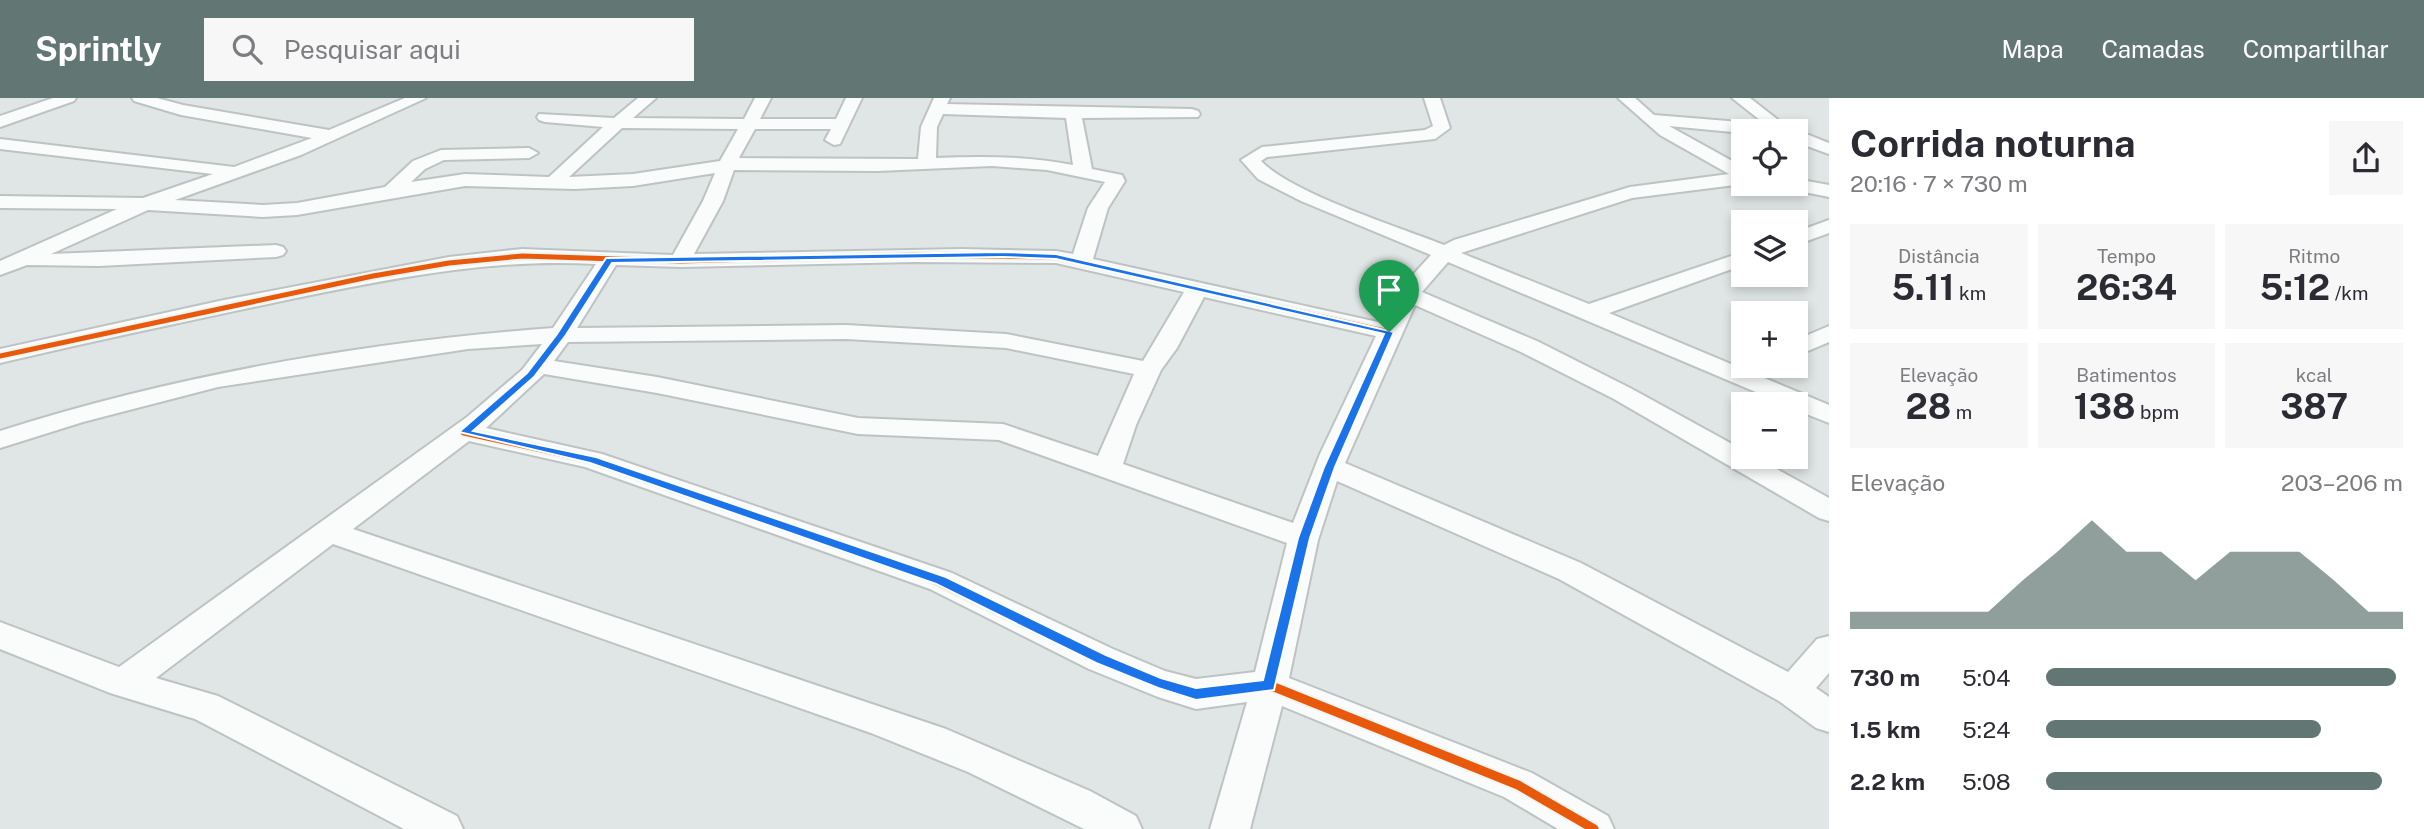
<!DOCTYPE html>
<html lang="pt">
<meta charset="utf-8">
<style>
:root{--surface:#fff;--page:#f7f7f7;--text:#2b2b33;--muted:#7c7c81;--accent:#627673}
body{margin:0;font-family:"Public Sans",sans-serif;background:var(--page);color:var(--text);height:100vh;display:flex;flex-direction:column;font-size:26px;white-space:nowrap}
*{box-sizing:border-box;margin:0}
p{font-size:23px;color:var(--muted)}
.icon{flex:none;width:38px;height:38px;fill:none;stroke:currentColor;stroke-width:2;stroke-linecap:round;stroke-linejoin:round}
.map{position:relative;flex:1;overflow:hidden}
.panel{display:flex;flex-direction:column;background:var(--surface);width:595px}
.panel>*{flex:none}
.controls{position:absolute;left:1731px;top:21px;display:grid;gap:14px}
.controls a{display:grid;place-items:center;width:77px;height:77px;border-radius:0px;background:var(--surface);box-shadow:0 4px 10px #0003;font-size:35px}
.pin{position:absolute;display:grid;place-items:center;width:60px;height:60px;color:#fff;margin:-72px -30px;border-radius:50% 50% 50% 0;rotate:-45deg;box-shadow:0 0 7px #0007}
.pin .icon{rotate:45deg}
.round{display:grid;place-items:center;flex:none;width:74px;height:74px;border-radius:0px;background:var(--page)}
.overview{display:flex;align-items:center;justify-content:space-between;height:119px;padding:0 21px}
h1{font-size:38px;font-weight:700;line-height:52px}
.metrics{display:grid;grid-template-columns:repeat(3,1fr);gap:10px;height:119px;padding:7px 21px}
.metrics div{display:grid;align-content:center;border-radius:0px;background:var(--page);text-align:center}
.metrics b{font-size:35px;font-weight:700}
.metrics small{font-size:19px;font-weight:400}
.metrics p{font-size:19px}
.chart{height:196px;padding:14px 21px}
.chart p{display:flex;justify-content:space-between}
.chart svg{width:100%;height:126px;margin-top:7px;fill:var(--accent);opacity:.7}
ul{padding:0 21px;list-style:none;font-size:23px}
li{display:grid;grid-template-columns:112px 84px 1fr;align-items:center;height:52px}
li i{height:18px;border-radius:9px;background:var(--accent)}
header{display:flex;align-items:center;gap:42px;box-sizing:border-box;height:98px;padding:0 35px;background:var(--accent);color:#fff}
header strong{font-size:33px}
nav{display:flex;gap:38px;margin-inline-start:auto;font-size:24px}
.search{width:490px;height:63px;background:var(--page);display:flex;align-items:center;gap:18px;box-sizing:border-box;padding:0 24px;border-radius:0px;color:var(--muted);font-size:26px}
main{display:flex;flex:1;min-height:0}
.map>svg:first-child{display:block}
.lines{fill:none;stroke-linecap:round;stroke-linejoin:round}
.minor-casing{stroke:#bdc3c2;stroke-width:4}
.minor{fill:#fafbfb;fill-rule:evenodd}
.cycleway-far2-casing{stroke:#edf6f3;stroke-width:9}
.cycleway-far1-casing{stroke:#edf6f3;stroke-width:11}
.cycleway-casing{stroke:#edf6f3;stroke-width:13}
.cycleway-far2{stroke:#e8590c;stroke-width:5}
.cycleway-far1{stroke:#e8590c;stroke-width:7}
.cycleway{stroke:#e8590c;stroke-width:9}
.route{fill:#1a73e8;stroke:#fff;stroke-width:2;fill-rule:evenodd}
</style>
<header>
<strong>Sprintly</strong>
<div class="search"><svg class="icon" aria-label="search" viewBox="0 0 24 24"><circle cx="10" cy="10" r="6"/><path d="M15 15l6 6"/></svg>Pesquisar aqui</div>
<nav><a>Mapa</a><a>Camadas</a><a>Compartilhar</a></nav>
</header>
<main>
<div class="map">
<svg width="1829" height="731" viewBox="0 0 1829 731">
<rect width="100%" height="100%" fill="#e0e6e5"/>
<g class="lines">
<defs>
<path id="minor" d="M53 0H76L74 3 0 29V18Z
M132 0H157L183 7 329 32 405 0H426L301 57 175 102 263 107 297 105 385 89 413 63 441 52 529 50 538 55 529 60 444 62 425 71 411 84 465 76 549 79 603 29 545 24 539 22 537 19 539 16 614 20 638 0H656L633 20 744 21 755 0H771L760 21H836L846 0H862L840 46 834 47 825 42 831 31H755L739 60 918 61 921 29 934 0H950L947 6 1192 11 1198 13 1200 16 1198 19 1082 20 1092 71 1122 77 1125 83 1108 110 1093 161 1382 225 1410 180 1431 157 1301 103 1258 81 1241 62 1262 49 1425 32 1433 28 1424 0H1440L1450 30 1435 41 1267 59 1261 63C1291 95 1399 129 1444 147L1454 142 1630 89 1729 76 1660 37 1618 0H1635L1654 17 1765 26 1732 0H1750L1792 33 1743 35 1669 28 1743 69V86L1632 100 1461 155 1589 206 1743 154V167L1609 215 1829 307V325L1796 312V306H1784L1448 164 1422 194 1539 244 1632 291 1743 352V359H1755L1829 400V423L1819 420 1614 301 1521 254 1415 207 1345 365 1581 465 1788 574 1817 541 1829 538V575L1816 590 1829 599V634L1816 630 1779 603 1559 481 1337 383 1318 442 1289 580 1532 675 1608 718 1614 731H1558L1504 699 1282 608 1250 731H1210L1247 604 1196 611 1158 599 1089 571 930 491 585 369 469 343 353 431 946 631 1090 693 1136 718 1142 731H1084L968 674 871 635 333 446 156 580 218 598 457 718 463 731H404L195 621 110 595 0 551V524L119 569 467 319 522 272 542 246 468 251 218 289 83 324 0 350V333C179 276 366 244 553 230L596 166C493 160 396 180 296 200 197 221 98 242 0 265V251L224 202 449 159 522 151 673 157 703 103 715 75 633 88 575 91 465 88 297 117 263 119 148 112 51 156 276 147 283 149 286 153 283 157 276 159 99 168 27 167 0 177V163L117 111 0 110V98L143 100 213 76 0 51V41L234 69 312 40 181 17 134 3ZM943 16 1066 20 1073 67C1027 58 983 58 936 60L937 29ZM622 30 738 31 720 63 633 76 569 79ZM992 68 1047 72 1105 84 1088 110 1073 156 1056 153 962 151 694 156 723 103 734 72 878 73ZM915 164 1056 165 1184 194 1143 263 1006 236 846 227 577 230 616 167 681 169ZM1204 199 1376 238 1320 356 1293 425 1123 366 1136 327 1161 272 1177 250ZM846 241 1006 250 1134 276 1098 358 1003 326 858 320 657 279 554 263 568 244ZM544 276 657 295 858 336 999 342 1287 445 1255 574 1196 581 1165 573 1113 551 952 475 602 356 486 330Z
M1795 33C1806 35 1818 41 1829 45V56L1796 44Z
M1796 81 1829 87V99L1784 90 1782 86H1796Z
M1829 122V135L1796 147V134Z
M1829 228V244L1796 258V242Z"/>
</defs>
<use href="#minor" class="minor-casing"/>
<use href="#minor" class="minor"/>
<defs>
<path id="cycleway-far2" d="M0 258 373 178 449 165 522 158 681 163 915 157 1056 159 1389 234"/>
<path id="cycleway-far1" d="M464 334 592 362 934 481"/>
<path id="cycleway" d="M929 479 1101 561 1158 585 1196 596 1269 587 1518 687 1594 731"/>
</defs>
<use href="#cycleway-far2" class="cycleway-far2-casing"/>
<use href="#cycleway-far1" class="cycleway-far1-casing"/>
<use href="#cycleway" class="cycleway-casing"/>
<use href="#cycleway-far2" class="cycleway-far2"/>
<use href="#cycleway-far1" class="cycleway-far1"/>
<use href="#cycleway" class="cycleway"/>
</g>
<path class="route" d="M1002 154 1056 156 1394 234 1335 369 1310 440 1274 592 1196 602 1158 590 1096 565 936 486 590 365 459 334 527 275 557 236 606 160ZM1002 159 1056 161 1384 236 1324 369 1298 440 1263 582 1196 590 1161 580 1106 557 946 479 596 359 473 333 534 279 566 237 612 165Z"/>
</svg>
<div class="controls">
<a><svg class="icon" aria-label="locate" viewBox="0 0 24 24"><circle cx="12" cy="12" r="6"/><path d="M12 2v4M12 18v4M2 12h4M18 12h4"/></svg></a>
<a><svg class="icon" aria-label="layers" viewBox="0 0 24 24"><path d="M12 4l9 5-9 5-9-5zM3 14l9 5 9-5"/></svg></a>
<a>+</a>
<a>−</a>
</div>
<div class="pin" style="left:1389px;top:234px;background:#1e9e55"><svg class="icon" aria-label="arrive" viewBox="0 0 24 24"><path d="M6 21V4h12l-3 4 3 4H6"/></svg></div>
</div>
<section class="panel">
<div class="overview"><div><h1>Corrida noturna</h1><p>20:16 · 7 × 730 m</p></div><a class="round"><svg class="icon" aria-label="share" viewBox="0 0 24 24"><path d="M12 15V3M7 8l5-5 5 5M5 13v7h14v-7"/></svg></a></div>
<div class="metrics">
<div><p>Distância</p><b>5.11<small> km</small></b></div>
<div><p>Tempo</p><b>26:34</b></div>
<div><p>Ritmo</p><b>5:12<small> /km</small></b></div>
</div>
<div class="metrics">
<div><p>Elevação</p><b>28<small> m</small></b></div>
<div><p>Batimentos</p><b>138<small> bpm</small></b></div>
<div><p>kcal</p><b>387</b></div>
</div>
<div class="chart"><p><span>Elevação</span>203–206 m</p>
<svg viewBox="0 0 160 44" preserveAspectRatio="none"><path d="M0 44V38L10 38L20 38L30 38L40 38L50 27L60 17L70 6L80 17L90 17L100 27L110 17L120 17L130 17L140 27L150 38L160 38V44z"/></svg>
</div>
<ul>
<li><b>730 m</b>5:04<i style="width:98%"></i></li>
<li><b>1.5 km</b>5:24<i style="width:77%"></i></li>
<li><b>2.2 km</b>5:08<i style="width:94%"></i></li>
</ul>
</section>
</main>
